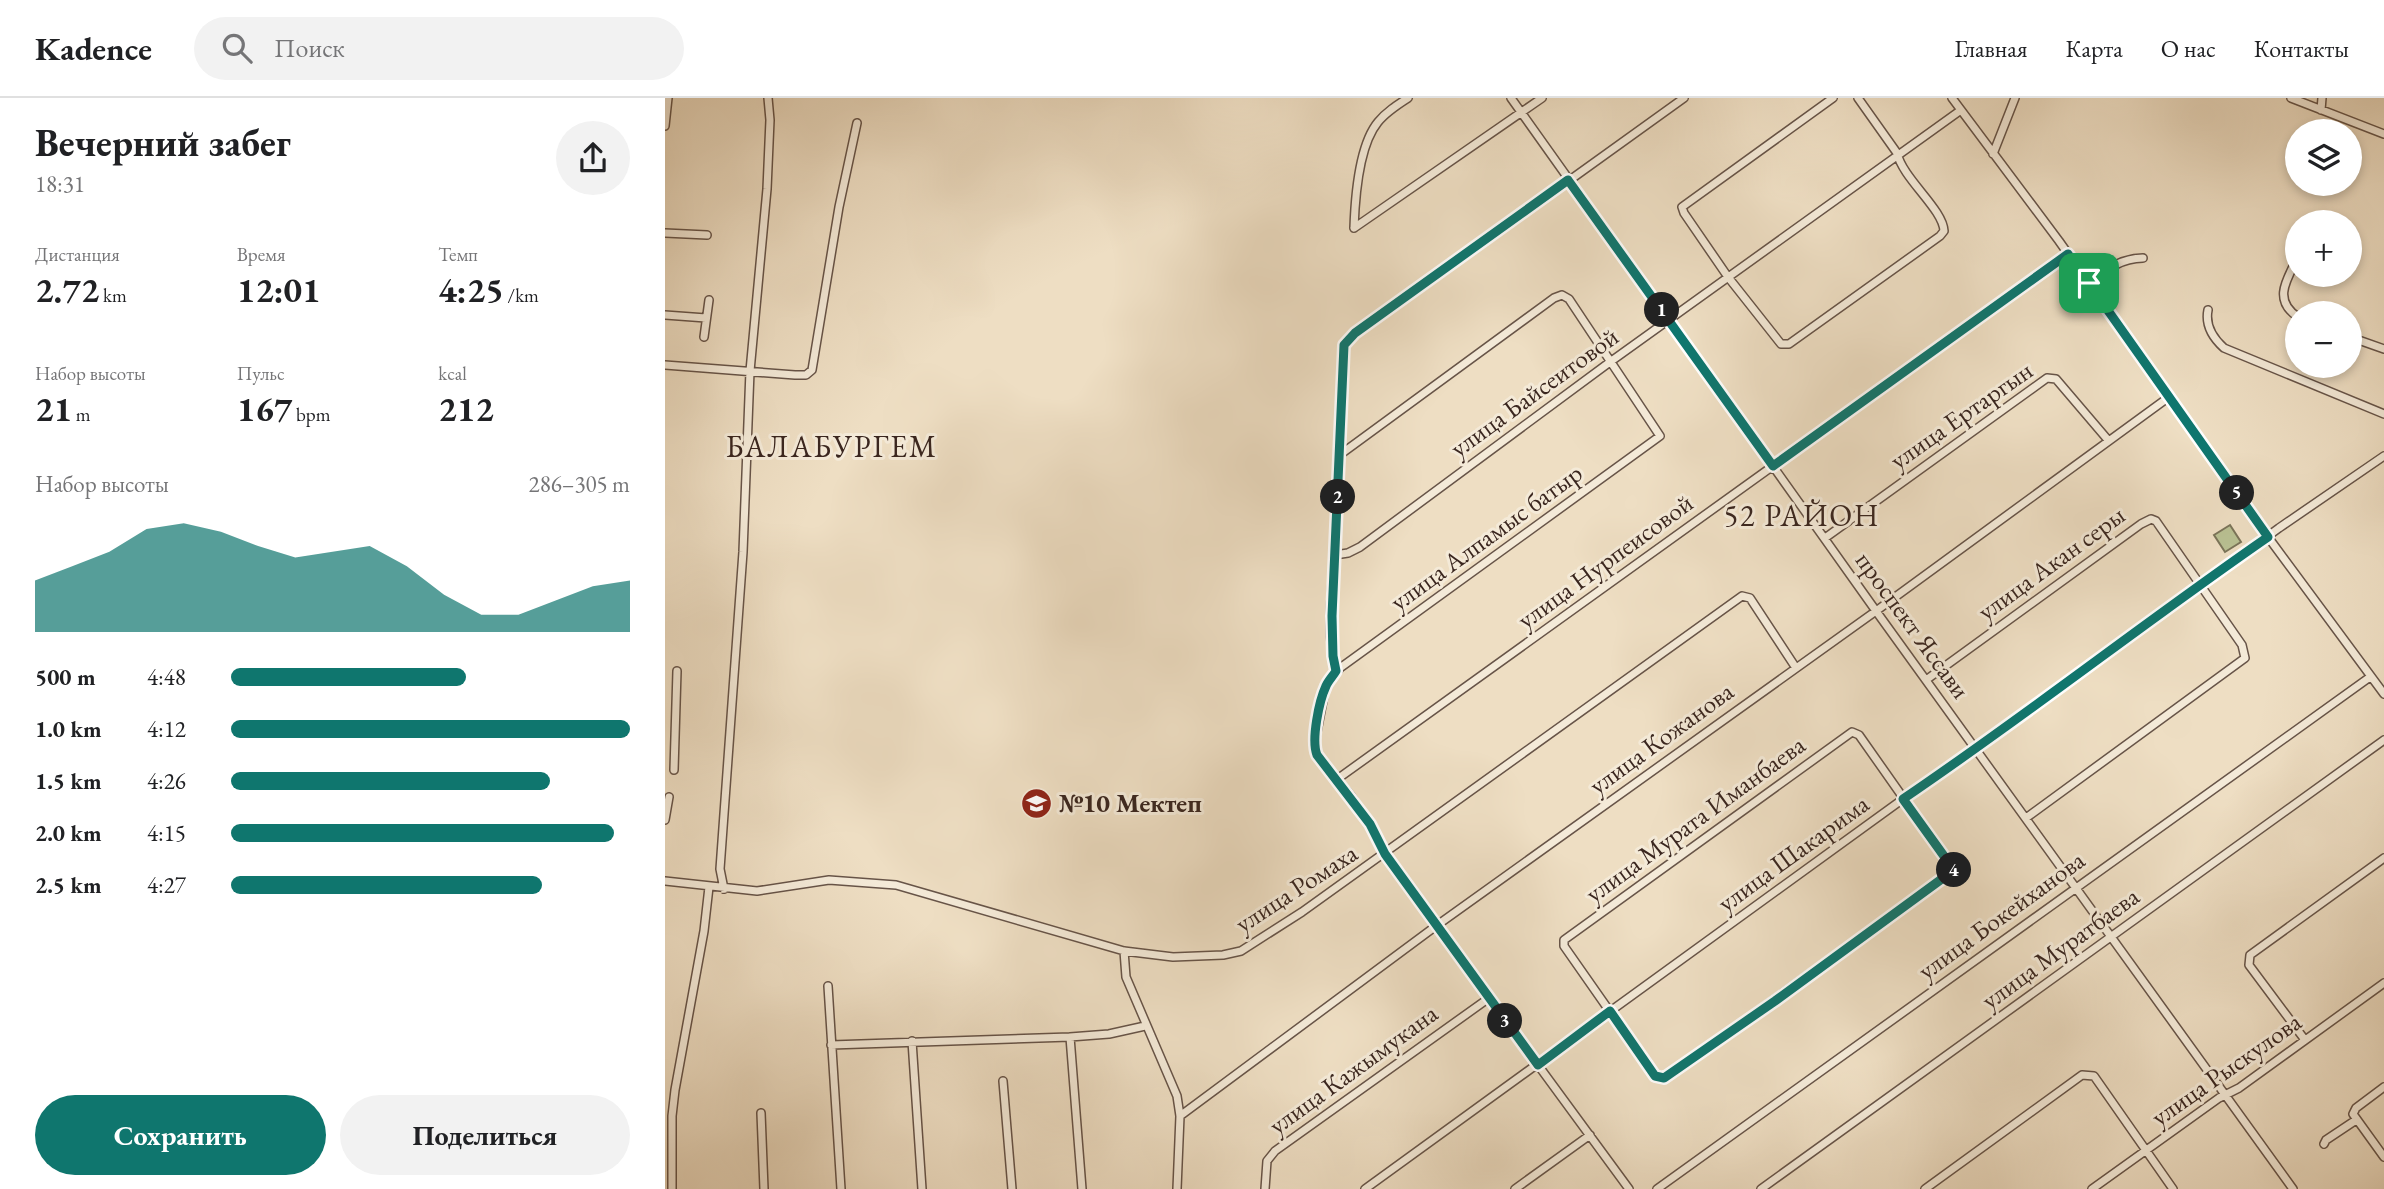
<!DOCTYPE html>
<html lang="ru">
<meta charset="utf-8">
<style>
:root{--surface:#fff;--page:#f2f2f2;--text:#202124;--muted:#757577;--line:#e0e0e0;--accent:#0f766e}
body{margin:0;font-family:"EB Garamond",serif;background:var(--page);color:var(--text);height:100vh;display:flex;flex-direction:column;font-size:26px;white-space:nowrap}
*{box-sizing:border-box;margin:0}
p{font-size:23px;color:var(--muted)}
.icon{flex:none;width:38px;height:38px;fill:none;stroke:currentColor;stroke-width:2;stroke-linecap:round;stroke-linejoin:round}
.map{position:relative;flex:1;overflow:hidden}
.sheet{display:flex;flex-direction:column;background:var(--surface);width:665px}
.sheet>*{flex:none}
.controls{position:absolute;left:1620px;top:21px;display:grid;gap:14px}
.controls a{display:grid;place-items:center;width:77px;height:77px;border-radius:50%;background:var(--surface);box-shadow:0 4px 10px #0003;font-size:35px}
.pin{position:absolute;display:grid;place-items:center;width:60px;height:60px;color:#fff;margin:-30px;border-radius:14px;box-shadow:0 4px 10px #0006}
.km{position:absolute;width:35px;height:35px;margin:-18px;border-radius:50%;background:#222;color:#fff;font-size:19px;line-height:35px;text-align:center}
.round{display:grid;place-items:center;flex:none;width:74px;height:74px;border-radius:37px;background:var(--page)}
.overview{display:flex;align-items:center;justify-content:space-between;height:119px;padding:0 35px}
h1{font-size:38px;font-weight:700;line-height:52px}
.figures{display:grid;grid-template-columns:repeat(3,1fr);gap:10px;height:119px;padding:7px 35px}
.figures div{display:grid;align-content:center}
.figures b{font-size:35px;font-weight:700}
.figures small{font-size:19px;font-weight:400}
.figures p{font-size:19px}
.chart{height:196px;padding:14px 35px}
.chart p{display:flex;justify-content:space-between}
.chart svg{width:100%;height:126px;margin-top:7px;fill:var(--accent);opacity:.7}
.action{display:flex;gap:14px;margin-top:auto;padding:14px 35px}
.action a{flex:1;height:80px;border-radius:42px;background:var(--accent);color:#fff;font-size:28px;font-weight:700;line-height:80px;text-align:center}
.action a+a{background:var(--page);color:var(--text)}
ul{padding:0 35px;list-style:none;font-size:23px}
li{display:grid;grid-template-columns:112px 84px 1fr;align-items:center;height:52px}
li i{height:18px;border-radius:9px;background:var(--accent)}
header{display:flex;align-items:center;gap:42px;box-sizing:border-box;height:98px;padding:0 35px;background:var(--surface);border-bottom:2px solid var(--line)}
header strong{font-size:33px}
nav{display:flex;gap:38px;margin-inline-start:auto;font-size:24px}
.search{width:490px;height:63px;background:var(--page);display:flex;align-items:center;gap:18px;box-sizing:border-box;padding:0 24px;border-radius:38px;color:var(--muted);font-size:26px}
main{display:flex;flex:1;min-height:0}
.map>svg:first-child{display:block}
.green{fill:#b9c193;stroke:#7a7459;stroke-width:2}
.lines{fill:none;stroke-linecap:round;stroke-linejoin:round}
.minor-casing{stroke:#675448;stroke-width:10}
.minor{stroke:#f4ead8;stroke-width:7}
.route-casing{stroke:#fff;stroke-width:14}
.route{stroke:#0f766e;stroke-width:9}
.labels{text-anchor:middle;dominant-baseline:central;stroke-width:6;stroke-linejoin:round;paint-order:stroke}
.street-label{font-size:26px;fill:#3a261f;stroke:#f4ead8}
.poi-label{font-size:26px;font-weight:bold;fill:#3a261f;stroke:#f4ead8;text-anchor:start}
.quarter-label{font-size:30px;letter-spacing:2px;fill:#3a261f;stroke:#f4ead8}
</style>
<header>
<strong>Kadence</strong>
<div class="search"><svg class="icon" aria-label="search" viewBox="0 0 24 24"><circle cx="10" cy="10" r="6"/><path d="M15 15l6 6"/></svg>Поиск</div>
<nav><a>Главная</a><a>Карта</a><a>О нас</a><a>Контакты</a></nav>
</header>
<main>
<section class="sheet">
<div class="overview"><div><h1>Вечерний забег</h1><p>18:31</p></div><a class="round"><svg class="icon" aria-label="share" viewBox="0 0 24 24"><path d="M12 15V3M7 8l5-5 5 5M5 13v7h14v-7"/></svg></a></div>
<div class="figures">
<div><p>Дистанция</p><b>2.72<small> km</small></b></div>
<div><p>Время</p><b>12:01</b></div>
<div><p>Темп</p><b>4:25<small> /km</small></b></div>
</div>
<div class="figures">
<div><p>Набор высоты</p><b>21<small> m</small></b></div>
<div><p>Пульс</p><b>167<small> bpm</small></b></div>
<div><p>kcal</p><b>212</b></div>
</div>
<div class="chart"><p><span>Набор высоты</span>286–305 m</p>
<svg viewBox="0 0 160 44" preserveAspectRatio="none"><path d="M0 44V26L10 21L20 16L30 8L40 6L50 9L60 14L70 18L80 16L90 14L100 21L110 31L120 38L130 38L140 33L150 28L160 26V44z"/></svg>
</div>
<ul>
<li><b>500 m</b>4:48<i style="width:59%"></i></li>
<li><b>1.0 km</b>4:12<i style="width:100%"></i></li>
<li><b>1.5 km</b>4:26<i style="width:80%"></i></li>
<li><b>2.0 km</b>4:15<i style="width:96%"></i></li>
<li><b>2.5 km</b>4:27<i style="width:78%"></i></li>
</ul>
<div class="action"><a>Сохранить</a><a>Поделиться</a></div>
</section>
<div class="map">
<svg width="1719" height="1091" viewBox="0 0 1719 1091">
<rect width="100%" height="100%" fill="#eedec3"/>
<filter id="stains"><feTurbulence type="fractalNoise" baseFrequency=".00286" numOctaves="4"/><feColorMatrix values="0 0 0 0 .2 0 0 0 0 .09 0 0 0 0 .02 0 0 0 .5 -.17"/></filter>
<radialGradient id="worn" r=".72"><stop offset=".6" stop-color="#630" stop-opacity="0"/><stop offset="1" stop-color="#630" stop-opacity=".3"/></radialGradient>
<path class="green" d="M1565 427 1576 444 1560 454 1549 437Z"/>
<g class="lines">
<defs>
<path id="minor" d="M846 0 1211 513 1628 1091
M1168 0 1017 109 1019 115 1063 179 1116 246H1124L1275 138 1279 133C1278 111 1238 81 1232 55L1193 0
M1287 0 1394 143 1603 439 1719 596
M1626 0 1719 36
M1656 12 1657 0
M0 28 3 0
M1328 56 1350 0
M689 130 877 0
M689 130C690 101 694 47 713 24 721 14 732 7 743 0
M0 135 42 137
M1633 159C1622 181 1607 202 1633 219
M1424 185C1441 172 1456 160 1478 160
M1543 212C1540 227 1548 240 1559 250L1719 316
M0 217 41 220
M39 239 44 202
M1685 239 1719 251
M0 267 130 277H141L147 272 174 109 192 25
M676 356 889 200 897 197 904 201 995 338 675 570 661 587 649 649 652 657 686 698 705 726 721 756 771 828 964 1091
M1160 440 1382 280 1391 281 1443 342
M670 457 683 455 695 449 945 264 1296 12
M671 573C659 533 669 477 671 434 675 373 676 313 678 252L681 243 1019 0
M1261 582 1476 426 1486 421 1491 423 1577 547 1580 560 1361 720
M1187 634 1194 637 1289 772 1003 978H990L899 848V842Z
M9 672 12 573
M671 682 1403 156
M0 722 4 699
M0 783 92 793 164 782 231 787 459 853 508 859 558 857 576 853 637 814 1077 498 1085 500 1131 570
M59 791 55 771 78 454 85 273 102 91 105 22 103 0
M459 853 461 879 512 998 515 1018 512 1091
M163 888 176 1091
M405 939 417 1091
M1640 942 1584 867 1585 857 1719 760
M247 943 257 1091
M166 947 405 939 444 936 480 928
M338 983 347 1091
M1719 989 1691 1010 1688 1016 1719 1059
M96 1015 99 1091
M515 1018 771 828 1211 513 1504 299
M1659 1046 1661 1042 1691 1022
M7 1091V1018L10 992 39 833 44 789
M600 1091 602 1063 610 1053 824 900
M700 1091 1238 701 1311 652 1614 430 1719 358
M850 1091 925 1037
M992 1091 1705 579
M1096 1091 1719 642
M1260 1091 1417 977 1429 978 1508 1091
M1427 1091 1554 1000 1574 990 1719 885"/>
</defs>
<use href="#minor" class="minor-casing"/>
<use href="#minor" class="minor"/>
</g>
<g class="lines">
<defs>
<path id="route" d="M903 82 1108 368 1403 156 1603 439C1480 524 1362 617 1238 701L1289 772 1110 903 999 980 990 978 945 913 873 967 720 756 705 726 652 657C646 642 654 603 661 588 663 583 668 578 671 573L668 558 667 518 679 247 690 235Z"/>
</defs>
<use href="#route" class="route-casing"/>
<use href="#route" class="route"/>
</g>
<defs>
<symbol id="school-disc" viewBox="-11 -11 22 22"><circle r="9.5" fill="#8f2418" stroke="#f4ead8"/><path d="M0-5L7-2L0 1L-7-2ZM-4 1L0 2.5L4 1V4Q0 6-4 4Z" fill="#fff"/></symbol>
</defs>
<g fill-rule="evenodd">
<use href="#school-disc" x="354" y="688" width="35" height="35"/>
</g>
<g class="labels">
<g class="street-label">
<text transform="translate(869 294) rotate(-36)">улица Байсеитовой</text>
<text transform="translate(1296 317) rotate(-35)">улица Ертаргын</text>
<text transform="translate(821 439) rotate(-36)">улица Алпамыс батыр</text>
<text transform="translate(940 463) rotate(-36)">улица Нурпеисовой</text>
<text transform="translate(1386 465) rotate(-36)">улица Акан серы</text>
<text transform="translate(1248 527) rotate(54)">проспект Яссави</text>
<text transform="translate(996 640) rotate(-36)">улица Кожанова</text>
<text transform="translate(1030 721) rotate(-36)">улица Мурата Иманбаева</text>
<text transform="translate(1128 755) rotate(-36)">улица Шакарима</text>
<text transform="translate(631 790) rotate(-33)">улица Ромаха</text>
<text transform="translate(1336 817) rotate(-36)">улица Бокейханова</text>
<text transform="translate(1395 850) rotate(-36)">улица Муратбаева</text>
<text transform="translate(688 971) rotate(-36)">улица Кажымукана</text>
<text transform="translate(1561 971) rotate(-35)">улица Рыскулова</text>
</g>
<g class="poi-label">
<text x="394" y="705">№10 Мектеп</text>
</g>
<g class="quarter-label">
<text x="167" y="348">БАЛАБУРГЕМ</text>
<text x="1137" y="417">52 РАЙОН</text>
</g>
</g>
<rect width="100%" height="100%" filter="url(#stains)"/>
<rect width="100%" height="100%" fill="url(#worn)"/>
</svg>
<div class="controls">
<a><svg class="icon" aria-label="layers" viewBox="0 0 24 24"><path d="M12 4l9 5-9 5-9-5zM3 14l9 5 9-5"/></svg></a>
<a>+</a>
<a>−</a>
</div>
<div class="pin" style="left:1424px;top:185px;background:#1e9e55"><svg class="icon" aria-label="arrive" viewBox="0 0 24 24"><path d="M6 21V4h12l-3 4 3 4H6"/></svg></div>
<b class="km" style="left:997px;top:212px">1</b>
<b class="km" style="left:673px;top:399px">2</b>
<b class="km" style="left:840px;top:923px">3</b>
<b class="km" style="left:1289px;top:772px">4</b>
<b class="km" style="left:1572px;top:395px">5</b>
</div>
</main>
